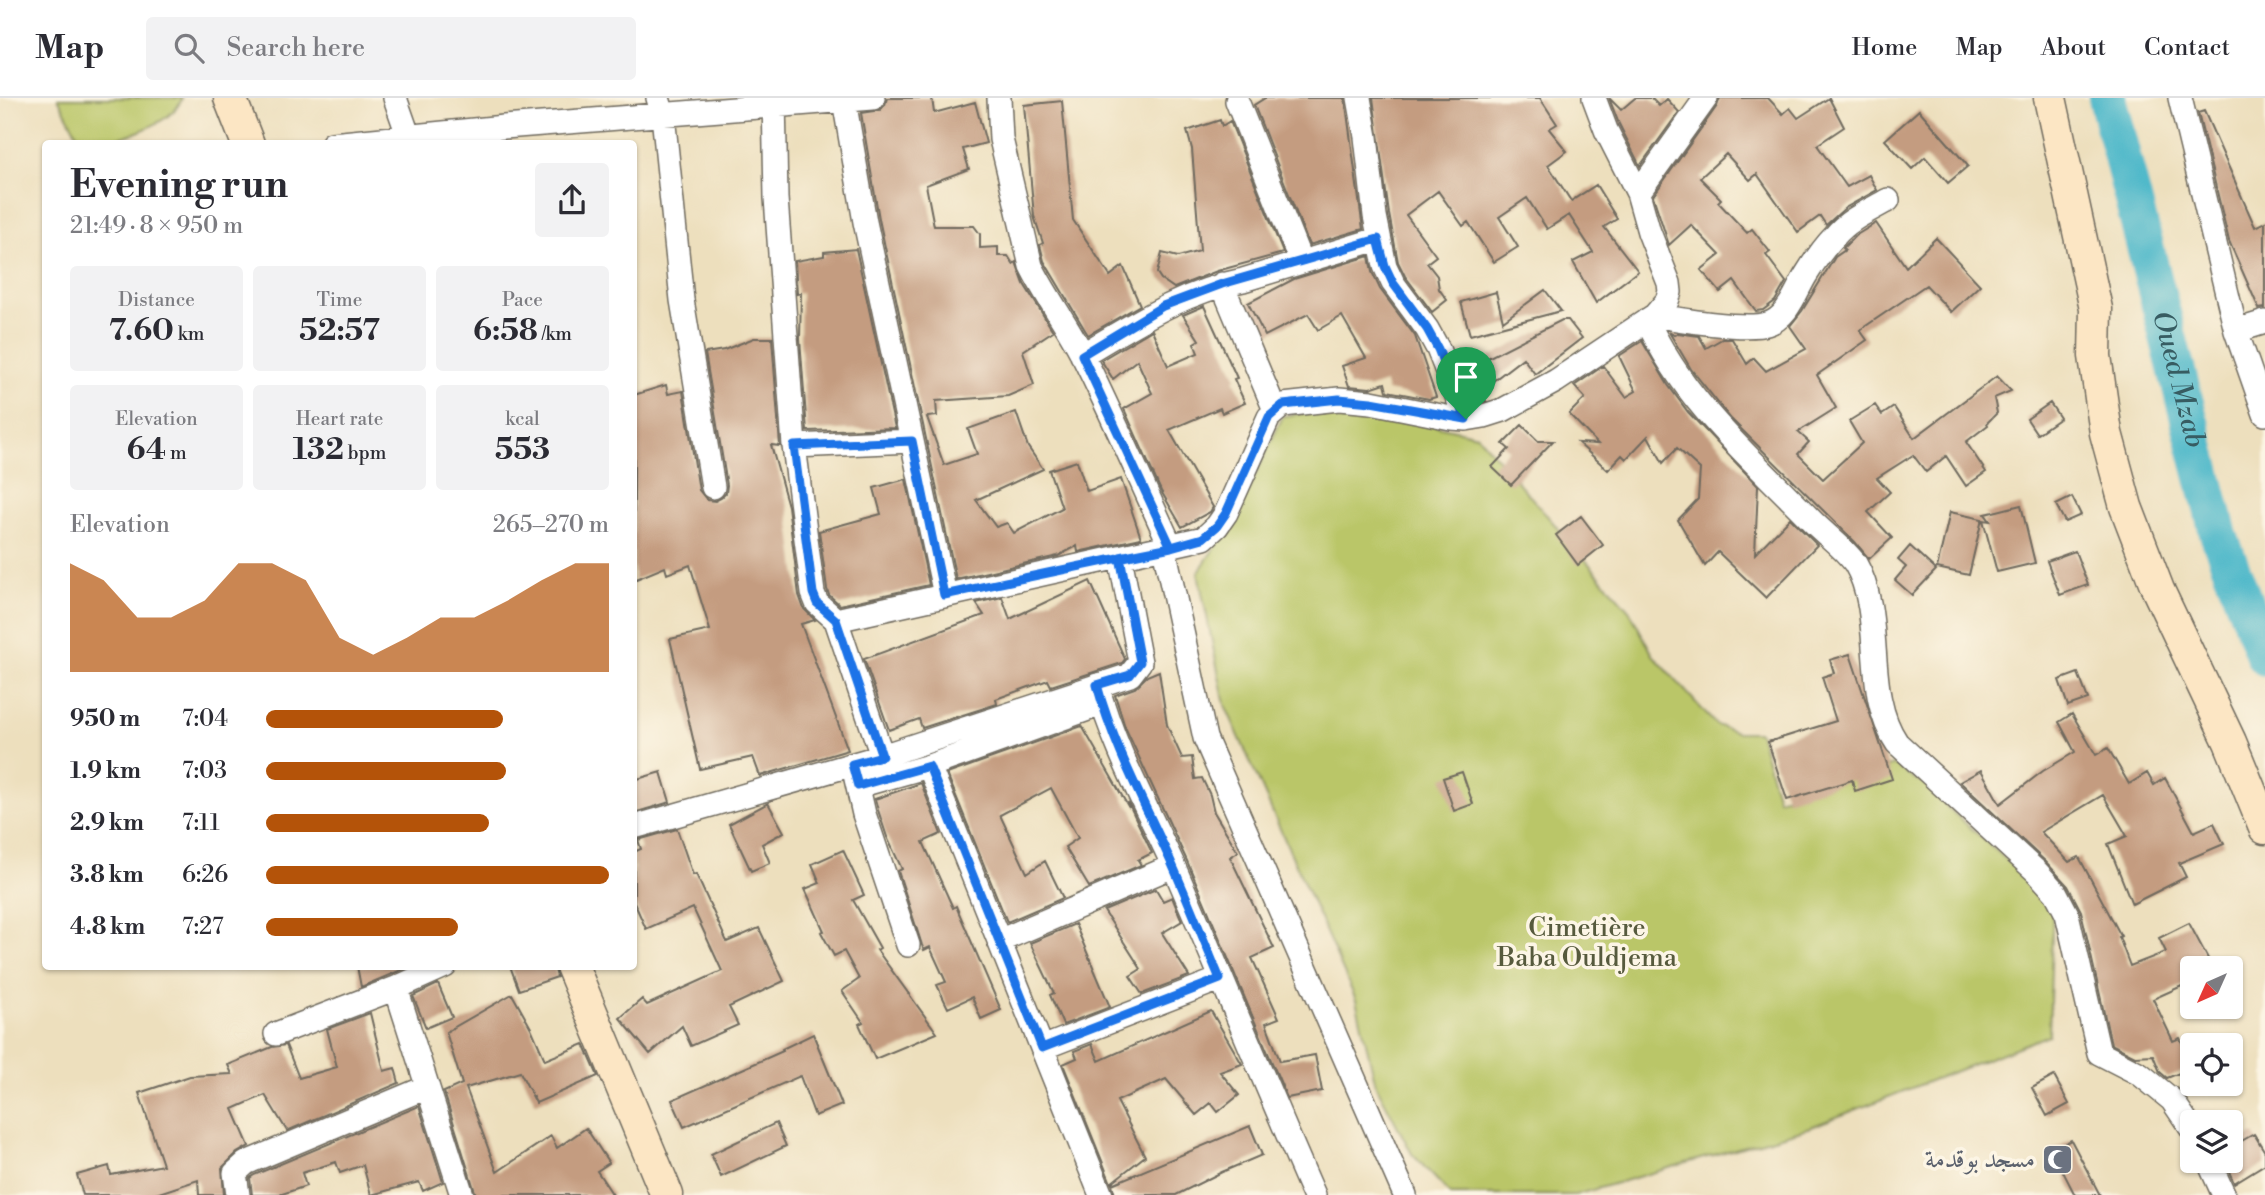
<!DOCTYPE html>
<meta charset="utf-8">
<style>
:root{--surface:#fff;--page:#f2f2f3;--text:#2b2b33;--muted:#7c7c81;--line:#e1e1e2;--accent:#b45309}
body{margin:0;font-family:"Libre Bodoni",Amiri,serif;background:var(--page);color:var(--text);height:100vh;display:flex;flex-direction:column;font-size:26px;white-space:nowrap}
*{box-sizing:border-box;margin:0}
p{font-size:23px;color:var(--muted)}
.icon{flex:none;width:38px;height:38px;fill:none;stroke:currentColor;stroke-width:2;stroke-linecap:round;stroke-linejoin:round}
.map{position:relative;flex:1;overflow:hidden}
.panel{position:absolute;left:42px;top:42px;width:595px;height:830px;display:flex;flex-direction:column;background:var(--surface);border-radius:7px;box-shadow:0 2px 5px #0004}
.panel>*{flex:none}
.needle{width:46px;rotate:225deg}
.fabs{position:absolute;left:2180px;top:858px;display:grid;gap:14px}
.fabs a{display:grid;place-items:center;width:63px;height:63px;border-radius:7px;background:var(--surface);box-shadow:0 2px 5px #0004;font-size:35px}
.pin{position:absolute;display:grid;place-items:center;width:60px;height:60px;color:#fff;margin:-72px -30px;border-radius:50% 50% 50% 0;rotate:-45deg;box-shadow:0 0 7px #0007}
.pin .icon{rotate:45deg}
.round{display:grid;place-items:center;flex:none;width:74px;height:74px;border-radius:7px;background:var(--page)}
.headline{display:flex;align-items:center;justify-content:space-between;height:119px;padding:0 28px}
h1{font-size:38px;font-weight:700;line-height:52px}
.metrics{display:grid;grid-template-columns:repeat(3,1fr);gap:10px;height:119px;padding:7px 28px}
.metrics div{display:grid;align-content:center;border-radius:7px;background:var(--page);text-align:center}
.metrics b{font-size:30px;font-weight:700}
.metrics small{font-size:19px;font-weight:400}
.metrics p{font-size:19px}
.chart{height:196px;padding:14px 28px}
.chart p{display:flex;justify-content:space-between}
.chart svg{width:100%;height:126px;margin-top:7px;fill:var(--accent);opacity:.7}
ul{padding:0 28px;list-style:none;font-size:23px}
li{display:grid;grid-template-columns:112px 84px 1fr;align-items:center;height:52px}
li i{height:18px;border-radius:9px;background:var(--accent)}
header{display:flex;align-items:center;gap:42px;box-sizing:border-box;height:98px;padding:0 35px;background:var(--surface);border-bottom:2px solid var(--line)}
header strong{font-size:33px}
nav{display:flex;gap:38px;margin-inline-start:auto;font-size:24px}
.search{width:490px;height:63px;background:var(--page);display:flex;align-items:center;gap:18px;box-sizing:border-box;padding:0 24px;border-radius:7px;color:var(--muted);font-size:26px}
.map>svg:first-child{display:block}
.green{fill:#bac668;stroke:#72784a;stroke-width:2}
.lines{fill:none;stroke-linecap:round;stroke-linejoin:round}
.river{stroke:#4cb7c9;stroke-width:38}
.building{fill:#c49c80}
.street-casing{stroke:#6f6a5e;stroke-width:26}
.secondary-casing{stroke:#6f6a5e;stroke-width:35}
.street{stroke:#fff;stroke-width:23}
.secondary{stroke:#fce6c4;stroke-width:32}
.route-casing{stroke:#fff;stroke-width:14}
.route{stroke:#1a73e8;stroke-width:9}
.labels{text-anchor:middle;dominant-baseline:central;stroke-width:7;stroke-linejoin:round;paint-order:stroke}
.park-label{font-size:26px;fill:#565a3d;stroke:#fcf5e5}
.worship-label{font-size:26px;fill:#5b616d;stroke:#fcf5e5;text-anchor:end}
.water-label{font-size:28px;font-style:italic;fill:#375c62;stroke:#fcf5e5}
</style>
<header>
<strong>Map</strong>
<div class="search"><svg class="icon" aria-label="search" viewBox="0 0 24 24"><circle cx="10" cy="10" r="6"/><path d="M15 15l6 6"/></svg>Search here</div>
<nav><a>Home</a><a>Map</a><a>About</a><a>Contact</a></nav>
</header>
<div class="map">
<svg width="2265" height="1097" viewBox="0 0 2265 1097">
<rect width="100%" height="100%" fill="#fcf5e5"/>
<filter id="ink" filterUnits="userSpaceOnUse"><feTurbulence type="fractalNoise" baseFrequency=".0143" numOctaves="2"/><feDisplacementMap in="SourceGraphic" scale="14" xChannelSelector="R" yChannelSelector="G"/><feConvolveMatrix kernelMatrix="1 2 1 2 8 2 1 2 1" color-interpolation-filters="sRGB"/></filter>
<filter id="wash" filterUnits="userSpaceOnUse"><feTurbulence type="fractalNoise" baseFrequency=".00686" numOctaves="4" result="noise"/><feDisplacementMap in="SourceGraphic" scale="28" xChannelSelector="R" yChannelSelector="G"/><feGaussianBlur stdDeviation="1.57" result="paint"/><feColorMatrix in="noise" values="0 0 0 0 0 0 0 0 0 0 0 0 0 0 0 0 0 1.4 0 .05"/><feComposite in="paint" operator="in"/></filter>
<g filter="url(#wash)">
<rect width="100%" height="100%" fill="#eddfbd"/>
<path class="green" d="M58 0H182C173 28 109 46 82 46Z
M1354 309 1477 337 1629 512 1653 557 1716 627 1737 634H1759L1778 701 1894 667 1917 683 1934 687 1947 709 2053 803 2049 937 1808 1030 1575 1097H1451L1412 1056 1376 987 1356 902 1225 607 1198 475 1238 414 1283 318Z"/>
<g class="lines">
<path class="river" id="s1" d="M2107 0 2219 438 2265 559"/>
</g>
<g id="blocks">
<path class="building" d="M887 0H932L934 15 975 4 986 45 963 51 969 71 926 87 934 128H974L980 136V150L998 149V158H1008L1013 166 1016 164 1024 186 1053 233 1023 253 1034 287 1008 298 936 303 937 318 927 319 944 367 977 356 968 331 1016 314 1028 349 1043 371 976 402 996 429 1007 425 1014 435 1062 410 1049 372 1077 363 1087 393 1121 381 1141 440 1078 454 1077 448 1058 458 956 481 879 121 861 15 880 12 885 7Z
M1265 0H1345L1363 131 1309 147 1254 7Z
M1373 0H1540L1557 26 1549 31 1567 53 1548 67 1571 103 1596 87 1617 121 1604 129 1638 173 1596 205 1573 164 1593 154 1569 117 1547 131 1527 100 1499 119 1518 149 1494 164 1468 124 1463 128 1438 93 1406 117 1436 158 1427 165 1437 178 1439 191 1447 202 1432 214 1405 178 1398 164 1389 116Z
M1609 0 1621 12 1635 0H1651L1659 8 1667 1 1679 14 1640 68 1619 26Z
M1720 0H1768L1783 16 1790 10 1798 20 1829 0 1844 29 1817 47 1847 89 1869 77 1877 92 1845 110 1826 127 1820 118 1798 134 1757 76 1750 82 1726 56 1700 80 1721 101 1718 104 1747 135 1752 131 1770 154 1766 157 1786 184 1775 203 1763 212 1756 213 1734 183 1720 194 1701 172 1720 157 1691 127 1669 147 1653 98 1717 8Z
M1062 3 1073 122 1110 178 1123 168 1140 207 1088 237 1044 163 1040 147 1043 145 1034 118 1024 7Z
M1919 12 1968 68 1948 85 1925 59 1912 71 1885 42Z
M2204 13 2255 129 2265 124V210L2259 211 2229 143 2198 15Z
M1220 22 1222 28 1230 23 1283 155 1217 173 1174 190 1161 181 1157 175 1162 155 1178 159 1200 153 1192 51 1187 33Z
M1876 125 1906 169 1936 140 1980 187 1951 214 1926 187 1860 232 1867 242 1817 277 1836 310 1798 334 1809 344 1798 356 1823 381 1862 345 1849 323 1875 307 1882 317 1894 309 1914 340 1997 278 2011 293 1994 300 1997 315 1987 325 1988 327 1966 344 1986 374 1966 388 1946 358 1926 374 1913 357 1877 380 1890 394 1868 414 1892 440 1869 461 1855 444 1731 321 1691 271 1669 234 1674 237 1678 235 1699 238 1706 250 1722 241H1732L1747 266 1754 260 1766 273 1806 251 1790 228 1802 213 1835 159 1845 152 1843 150 1855 138Z
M856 151 895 330 807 333 800 241 801 195 797 196 795 163 824 158V154Z
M1369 158 1372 174 1380 191 1415 238 1436 299 1429 301 1387 293 1385 285 1370 290 1349 288 1342 268 1366 260 1342 218 1318 232 1308 216 1265 238 1248 205 1294 181Z
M1545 192 1561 213 1470 237 1461 204 1496 194 1503 223Z
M1204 208 1237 280 1234 281 1245 305 1222 315 1220 310 1169 332 1213 409 1210 414 1182 429 1161 393 1124 311 1152 295 1137 262 1113 281 1101 262 1152 232 1168 268 1198 255 1194 245 1199 242 1183 217Z
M1562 222H1568L1582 240 1535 276 1523 260 1480 293 1486 303 1475 305 1462 273Z
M754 240H772L780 348 771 347 788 408 799 497 804 511 815 522 801 526 848 652 760 678 753 659 700 671 670 541 710 532 690 467 667 476 665 469 634 482V297L666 287 668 296 683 293 699 392 707 402 715 403 721 400 726 395 727 387 705 255 724 252Z
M1642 243 1668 287 1688 314 1758 388 1755 456 1790 420 1817 447 1766 500 1718 454 1705 468 1678 422 1698 401 1700 371 1677 350 1663 365 1648 338 1626 361 1622 357 1608 372 1578 345 1598 346 1569 316 1585 300 1574 288 1603 268 1626 299 1636 293 1619 258Z
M2050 305 2060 320 2037 336 2027 321Z
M1522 327 1538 343H1553L1511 387 1492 369 1509 351 1503 346Z
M906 381 929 487 840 507 829 497 827 491 819 433 881 416 874 390Z
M2072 399 2081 417 2065 424 2056 407Z
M2021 407 2035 465 1997 474 1983 422 1990 423 1985 416Z
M1950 414 1982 421 1969 477 1937 470Z
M1581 418 1603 447 1578 467 1556 437Z
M1910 448 1936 472 1912 497 1895 482 1906 469 1898 462Z
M2075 453 2088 487 2060 497 2047 463Z
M1090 483 1125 561 1122 565 1051 588 1048 582 996 601 997 606 922 630 919 621 889 632 864 561 984 517 976 505 1002 499 1010 521Z
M1850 556 1892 681 1855 693 1852 682 1787 702 1768 644 1836 623 1822 579 1834 575 1830 562Z
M1159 573 1167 627 1182 660 1192 659 1195 681 1202 680 1210 697 1214 714 1238 754 1230 759 1274 850 1252 860 1279 920 1266 925 1280 963 1315 957 1322 993 1287 1000 1187 763 1125 629 1115 597 1135 590 1147 578Z
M2078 575 2088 601 2068 608 2059 582Z
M2072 616 2096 657 2108 650 2129 686 2147 675 2154 687 2165 680 2194 734 2214 725 2224 746 2179 765 2186 779 2132 806 2108 746 2127 738 2103 697 2041 734 2069 764 2079 759 2121 838 2119 839 2130 868 2166 854 2159 840 2189 825 2213 870H2193V883L2153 901 2173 943 2180 940 2192 970 2167 980 2160 974 2153 957 2135 958 2111 946 2081 813 2068 788 2046 764 1960 684 1981 672 2000 706 2043 673 2075 654 2059 624Z
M1082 628 1129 710 1128 704 1152 755 1138 762 1141 767 1089 789 1065 749 1078 740 1051 690 1000 717 1027 775 1045 763 1063 800 1007 824 947 676Z
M661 674 670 704 634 715V682Z
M1462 674 1473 706 1454 713 1443 680Z
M921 685 941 736 923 744 953 810 956 808 1001 912 981 921 972 899 948 910 937 887 946 884 930 849 924 852 922 847 898 773 902 771 887 739 878 712 875 701Z
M768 705 784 734 762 746 770 765 751 773 729 726Z
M677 731 693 777 696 776 727 844 759 830 784 883 729 909 738 927 691 948 682 928 650 956 620 920 642 901 647 907 722 873 693 810 646 831 634 804V754L641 751 638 742Z
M843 752 864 797 853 802 880 850 877 852 937 935 875 961 859 926 863 924 842 893 859 881 844 853 834 858 821 834 824 833 805 791 820 785 812 766Z
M1156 791 1163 803 1172 799 1182 823 1162 835 1189 878 1142 896 1130 878 1141 871 1104 813Z
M1075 826 1110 909 1063 927 1050 897 1054 895 1030 845Z
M357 868H411L361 889Z
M510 868H554L557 879 519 892Z
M438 886 452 919 426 930 413 898Z
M512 896 531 930 545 962 584 946 598 978 536 1005 520 974 466 990 497 1074 551 1038 557 1050 586 1030 609 1065 597 1073 613 1097H476L444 994 462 986 446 934Z
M1211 913 1242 966 1220 974 1239 997 1218 1014 1211 1005 1196 1017 1166 981 1117 1003 1145 1058 1111 1085 1063 966 1077 960 1074 953 1092 946 1099 963Z
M370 915 384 973 395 970 399 985 287 1033 265 997 233 1011 249 1048 237 1055 222 1070 224 1097H199L198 1082 153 1097H83L77 1077 109 1068 111 1077 163 1067 139 995 190 978 232 976 228 967 272 949 286 947 299 980 337 969 327 931Z
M813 936 842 1007 815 1018 800 978 684 1029 672 1002 783 953 782 951Z
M2054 978 2069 1006 2047 1018 2032 990Z
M419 1008 443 1084 423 1093 419 1084 371 1097 363 1067 340 1075 336 1064 302 1075 306 1088 279 1097H252L250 1080 254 1077Z
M776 1025 786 1048 721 1079 711 1056Z
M1250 1028 1262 1057 1222 1074 1176 1097H1115L1112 1086Z
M2254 1036 2265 1054V1066L2234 1085 2224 1062H2231V1049Z
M2071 1042 2100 1097H2075L2052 1052Z"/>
</g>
</g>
<g filter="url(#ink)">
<use href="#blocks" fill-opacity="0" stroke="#6f6a5e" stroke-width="2"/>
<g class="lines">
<defs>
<path id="street" d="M395 0 408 37
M658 0 663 17 682 202 713 389
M774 0 776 100 794 348 813 495 817 505 836 522 882 658
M999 0 1001 41 1031 168C1045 197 1065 223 1080 252 1112 316 1141 383 1171 449
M1359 0 1366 39 1375 118 1385 168 1393 185 1427 231 1438 251 1466 321
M2180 0 2236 233 2265 316
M844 2 865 124 945 497
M1237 3 1301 164
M332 46 504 29 873 0
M1638 95 1706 0
M1222 186 1275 312
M1655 217C1679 222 1745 232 1767 226 1788 220 1796 193 1806 177 1814 164 1824 149 1835 138 1849 121 1869 113 1888 102
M1647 222C1683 303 1753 362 1813 424 1827 438 1843 449 1855 465 1886 518 1862 595 1897 645L2037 774 2056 795 2067 816 2099 955 2140 976 2172 1002 2193 1033
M2236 233 2265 224
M1082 257C1134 226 1183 194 1243 182L1378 141
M794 348 912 343
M1164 450 1205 640 1405 1097
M836 522 1204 440 1217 428 1226 415 1269 319 1283 307 1339 301 1371 304 1451 320 1466 321 1484 318 1503 312 1556 283 1655 217 1667 203 1670 194 1669 185 1649 134 1638 95 1606 32 1594 0
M1097 587C1114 651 1147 709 1174 769 1221 878 1266 988 1314 1097
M929 668 1101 1097
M854 672 864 716 908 847
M858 688 929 668 1102 606
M634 729 882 658 1130 577 1140 564 1120 459
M999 843 1173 768
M396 890 462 1097
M276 936 396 890 445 868
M1042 950 1220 881
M2208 1062 2224 1097
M238 1097 235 1075 246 1065 427 989"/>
<path id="secondary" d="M230 0 248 46
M2050 0 2096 211 2095 258 2106 335 2126 409 2158 492 2230 644 2265 730
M572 868 667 1097"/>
</defs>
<use href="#street" class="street-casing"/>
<use href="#secondary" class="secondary-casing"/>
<use href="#street" class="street"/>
<use href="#secondary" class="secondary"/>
</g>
</g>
<g class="lines" filter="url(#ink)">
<defs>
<path id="route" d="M1466 321 1371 304 1339 301 1283 307 1269 319 1226 415 1217 428 1203 440 1171 449 944 497 912 343 794 348 813 495 817 505 836 522 882 658 852 666 858 688 929 668 1042 950 1220 881C1204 843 1189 804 1172 766 1146 708 1114 650 1097 587L1130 577 1140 564 1120 459 1171 449 1082 257 1163 208 1222 186 1378 141 1385 168 1393 185 1427 231 1438 251 1466 321"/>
</defs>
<use href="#route" class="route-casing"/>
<use href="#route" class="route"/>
</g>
<defs>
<symbol id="mosque-square" viewBox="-11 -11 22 22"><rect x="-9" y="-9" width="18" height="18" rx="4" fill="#6b7280" stroke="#fcf5e5"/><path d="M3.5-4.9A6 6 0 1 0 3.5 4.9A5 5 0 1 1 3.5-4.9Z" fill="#fff"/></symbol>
</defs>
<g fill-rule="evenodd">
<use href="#mosque-square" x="2040" y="1044" width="35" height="35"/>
</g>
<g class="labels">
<g class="park-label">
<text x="1587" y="830">Cimetière<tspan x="1587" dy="30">Baba Ouldjema</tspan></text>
</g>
<g class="worship-label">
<text x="2035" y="1061">مسجد بوقدمة</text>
</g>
<g class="water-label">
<text stroke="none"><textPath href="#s1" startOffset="290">Oued Mzab</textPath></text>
</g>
</g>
</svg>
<div class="fabs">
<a><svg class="needle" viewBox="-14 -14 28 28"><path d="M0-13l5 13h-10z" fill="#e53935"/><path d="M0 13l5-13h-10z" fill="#7c7c81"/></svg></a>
<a><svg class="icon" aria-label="locate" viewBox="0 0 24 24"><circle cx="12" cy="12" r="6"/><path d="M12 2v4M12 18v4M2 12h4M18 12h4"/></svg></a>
<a><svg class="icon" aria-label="layers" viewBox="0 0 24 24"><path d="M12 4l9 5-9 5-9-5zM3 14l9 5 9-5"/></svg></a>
</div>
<div class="pin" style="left:1466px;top:321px;background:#1e9e55"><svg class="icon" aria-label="arrive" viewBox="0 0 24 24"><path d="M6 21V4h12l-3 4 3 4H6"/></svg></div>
<section class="panel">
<div class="headline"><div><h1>Evening run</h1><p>21:49 · 8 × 950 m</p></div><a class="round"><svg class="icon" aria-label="share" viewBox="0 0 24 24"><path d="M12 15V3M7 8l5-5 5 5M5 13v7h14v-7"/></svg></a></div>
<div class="metrics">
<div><p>Distance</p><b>7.60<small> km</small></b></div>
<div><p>Time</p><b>52:57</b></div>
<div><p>Pace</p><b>6:58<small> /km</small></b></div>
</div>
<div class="metrics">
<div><p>Elevation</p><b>64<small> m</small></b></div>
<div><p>Heart rate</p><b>132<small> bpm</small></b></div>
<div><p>kcal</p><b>553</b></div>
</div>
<div class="chart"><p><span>Elevation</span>265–270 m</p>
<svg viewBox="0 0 160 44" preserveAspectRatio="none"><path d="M0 44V6L10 12L20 25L30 25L40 19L50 6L60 6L70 12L80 32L90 38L100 32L110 25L120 25L130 19L140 12L150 6L160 6V44z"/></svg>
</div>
<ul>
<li><b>950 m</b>7:04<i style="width:69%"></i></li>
<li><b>1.9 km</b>7:03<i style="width:70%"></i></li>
<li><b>2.9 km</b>7:11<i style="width:65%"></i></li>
<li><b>3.8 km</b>6:26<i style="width:100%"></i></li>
<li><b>4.8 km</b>7:27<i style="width:56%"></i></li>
</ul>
</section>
</div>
